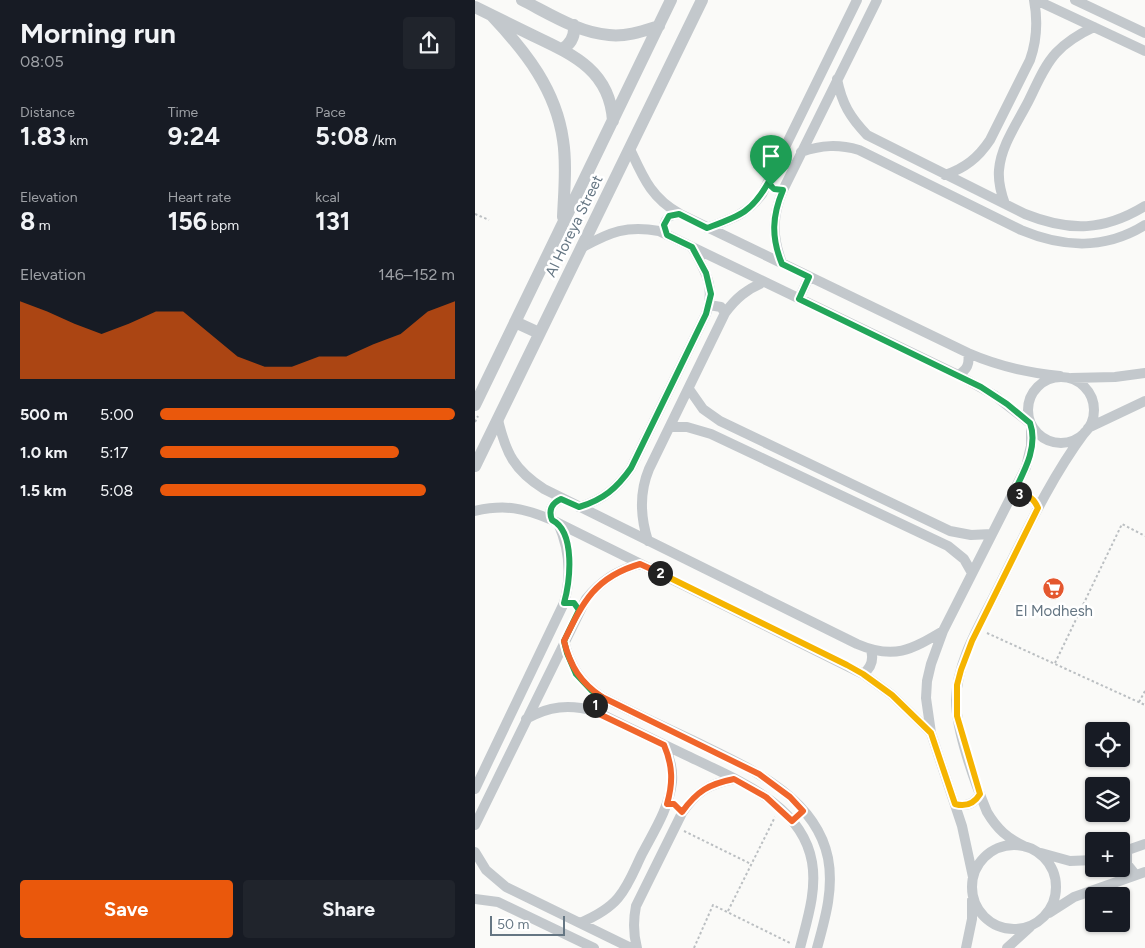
<!DOCTYPE html>
<meta charset="utf-8">
<style>
:root{--surface:#171b24;--page:#20242c;--text:#f1f3f6;--muted:#9ea1a6;--accent:#ea580c}
body{margin:0;font-family:Figtree,sans-serif;background:var(--page);color:var(--text);height:100vh;display:flex;flex-direction:column;font-size:19px;white-space:nowrap}
*{box-sizing:border-box;margin:0}
p{font-size:16px;color:var(--muted)}
.icon{flex:none;width:28px;height:28px;fill:none;stroke:currentColor;stroke-width:2;stroke-linecap:round;stroke-linejoin:round}
.map{position:relative;flex:1;overflow:hidden}
.panel{display:flex;flex-direction:column;background:var(--surface);width:475px}
.panel>*{flex:none}
.buttons{position:absolute;left:610px;top:722px;display:grid;gap:10px}
.buttons a{display:grid;place-items:center;width:45px;height:45px;border-radius:5px;background:var(--surface);box-shadow:0 1px 4px #0004;font-size:25px}
.scale{position:absolute;left:15px;bottom:12px;width:75px;box-sizing:border-box;padding-left:5px;border:2px solid #657683;border-top:0;font-size:14px;line-height:18px;white-space:nowrap;color:#657683;-webkit-text-stroke:4px #fff;paint-order:stroke}
.pin{position:absolute;display:grid;place-items:center;width:42px;height:42px;color:#fff;margin:-51px -21px;border-radius:50% 50% 50% 0;rotate:-45deg;box-shadow:0 0 5px #0007}
.pin .icon{rotate:45deg}
.km{position:absolute;width:25px;height:25px;margin:-12px;border-radius:50%;background:#222;color:#fff;font-size:14px;line-height:25px;text-align:center}
.round{display:grid;place-items:center;flex:none;width:52px;height:52px;border-radius:5px;background:var(--page)}
.summary{display:flex;align-items:center;justify-content:space-between;height:85px;padding:0 20px}
h1{font-size:28px;font-weight:700;line-height:38px}
.stats{display:grid;grid-template-columns:repeat(3,1fr);gap:8px;height:85px;padding:5px 20px}
.stats div{display:grid;align-content:center}
.stats b{font-size:25px;font-weight:700}
.stats small{font-size:14px;font-weight:400}
.stats p{font-size:14px}
.chart{height:140px;padding:10px 20px}
.chart p{display:flex;justify-content:space-between}
.chart svg{width:100%;height:90px;margin-top:5px;fill:var(--accent);opacity:.7}
.action{display:flex;gap:10px;margin-top:auto;padding:10px 20px}
.action a{flex:1;height:58px;border-radius:5px;background:var(--accent);color:#fff;font-size:20px;font-weight:700;line-height:58px;text-align:center}
.action a+a{background:var(--page);color:var(--text)}
ul{padding:0 20px;list-style:none;font-size:16px}
li{display:grid;grid-template-columns:80px 60px 1fr;align-items:center;height:38px}
li i{height:12px;border-radius:6px;background:var(--accent)}
main{display:flex;flex:1;min-height:0}
.map>svg:first-child{display:block}
.lines{fill:none;stroke-linecap:round;stroke-linejoin:round}
.path{stroke:#bbbfc2;stroke-width:2;stroke-dasharray:2.5 2.5;stroke-linecap:butt}
.minor{stroke:#c3c8cc;stroke-width:10}
.tertiary{stroke:#c3c8cc;stroke-width:12}
.split-1-casing{stroke:#fff;stroke-width:10}
.split-2-casing{stroke:#fff;stroke-width:10}
.split-3-casing{stroke:#fff;stroke-width:10}
.split-4-casing{stroke:#fff;stroke-width:10}
.split-1{stroke:#22a559;stroke-width:6}
.split-2{stroke:#f0652b;stroke-width:6}
.split-3{stroke:#f5b400;stroke-width:6}
.split-4{stroke:#22a559;stroke-width:6}
.labels{text-anchor:middle;dominant-baseline:central;stroke-width:5;stroke-linejoin:round;paint-order:stroke}
.street-label{font-size:15px;fill:#657683;stroke:#fff}
.poi-label{font-size:15px;fill:#657683;stroke:#fff}
</style>
<main>
<section class="panel">
<div class="summary"><div><h1>Morning run</h1><p>08:05</p></div><a class="round"><svg class="icon" aria-label="share" viewBox="0 0 24 24"><path d="M12 15V3M7 8l5-5 5 5M5 13v7h14v-7"/></svg></a></div>
<div class="stats">
<div><p>Distance</p><b>1.83<small> km</small></b></div>
<div><p>Time</p><b>9:24</b></div>
<div><p>Pace</p><b>5:08<small> /km</small></b></div>
</div>
<div class="stats">
<div><p>Elevation</p><b>8<small> m</small></b></div>
<div><p>Heart rate</p><b>156<small> bpm</small></b></div>
<div><p>kcal</p><b>131</b></div>
</div>
<div class="chart"><p><span>Elevation</span>146–152 m</p>
<svg viewBox="0 0 160 44" preserveAspectRatio="none"><path d="M0 44V6L10 11L20 17L30 22L40 17L50 11L60 11L70 22L80 33L90 38L100 38L110 33L120 33L130 27L140 22L150 11L160 6V44z"/></svg>
</div>
<ul>
<li><b>500 m</b>5:00<i style="width:100%"></i></li>
<li><b>1.0 km</b>5:17<i style="width:81%"></i></li>
<li><b>1.5 km</b>5:08<i style="width:90%"></i></li>
</ul>
<div class="action"><a>Save</a><a>Share</a></div>
</section>
<div class="map">
<svg width="670" height="948" viewBox="0 0 670 948">
<rect width="100%" height="100%" fill="#fafaf8"/>
<g class="lines">
<path class="path" d="M0 214 14 220
M0 422 3 416
M512 633 670 705
M580 663 647 524 670 536
M664 702 670 691
M209 831 276 864
M253 911 300 817
M219 948 238 905 315 943"/>
<path class="minor" d="M561 0 670 51
M600 0 670 33
M362 79C367 104 375 117 392 135L550 214C595 232 629 231 670 206
M155 149C168 177 176 198 205 214L493 353C523 366 553 373 585 376
M326 152C347 145 363 144 384 150L546 230C589 248 630 250 670 225
M470 175C490 168 503 158 515 140L555 60C562 40 563 21 559 0
M530 204C526 193 523 182 524 170 526 145 543 122 554 100 562 84 569 66 581 53 592 41 604 34 619 27
M232 228C256 219 271 215 287 194L382 0
M192 235C185 224 192 214 205 214
M108 247C135 232 152 225 184 231L483 375 519 395 555 423
M307 263C297 237 297 216 308 190L402 0
M324 299 334 277
M234 305 246 307 250 313
M483 375C492 370 495 364 493 353
M553 410a33 33 0 1 1 66 0a33 33 0 1 1-66 0Z
M596 378 640 377 670 373
M214 389 228 409 245 421 475 531 496 535 517 534
M23 420C31 453 39 470 69 489L382 644C419 660 436 650 468 631
M195 427H212L236 434 473 546 489 559 497 573
M613 428 670 401
M537 496 550 495 560 502 563 508
M104 507C128 500 142 488 156 468L231 314C241 286 230 271 217 247
M0 511C30 504 49 508 77 520L388 674 417 695 456 733
M77 520C73 511 77 503 86 499
M173 541C165 516 164 493 174 469L250 313C261 298 272 289 289 282
M89 641C95 666 106 683 127 697 157 712 187 726 217 740 269 766 340 794 353 858 359 889 350 919 342 948
M388 674C396 668 399 660 396 650
M51 719C74 706 94 704 120 711 152 727 184 742 215 757 262 780 327 804 337 862 342 891 332 920 325 948
M0 789 89 603C97 575 95 550 83 523
M480 804C491 807 499 804 505 794
M0 825 111 599C126 581 142 570 165 564
M497 887a42 42 0 1 1 84 0a42 42 0 1 1-84 0Z
M551 847C533 839 522 829 512 812 500 783 481 731 481 700 482 658 508 620 525 584 551 532 575 479 610 432
M652 851V864L660 874
M0 852 11 870 31 887 156 948
M647 852 670 844
M566 853 595 861 619 860
M498 877 487 826 456 733 451 698 452 681 456 664 468 631 551 467 556 446V425
M0 899 23 902 119 948
M574 913 599 897 670 872
M105 923C119 917 133 910 143 898 154 885 160 868 167 854 179 831 194 808 197 782 198 769 195 757 189 745
M162 948C158 933 158 921 161 906L207 813C222 791 234 784 259 779
M491 948 497 919V900
M532 948 555 927"/>
<path class="tertiary" d="M47 0C73 13 104 33 134 35 151 37 168 31 184 26
M0 7C20 17 39 26 59 36 99 55 135 71 138 121
M17 16C51 52 81 90 88 140 92 165 89 192 88 217
M87 49C96 44 100 36 99 25
M40 322 64 333
M0 405 196 0
M0 466 227 0"/>
</g>
<g class="lines">
<defs>
<path id="split-1" d="M120 705 121 701 127 697 117 691 101 674 92 653 89 641 104 610 99 603H89C95 582 101 532 77 520 73 510 77 503 86 499L104 507C128 500 142 488 156 468L231 314 236 294 231 273 217 247 192 235 189 225 194 216 204 214 232 228C264 216 276 213 293 183L296 186"/>
<path id="split-2" d="M120 705V712L189 745C198 766 198 783 192 804H199L207 812C222 791 234 784 259 779L291 797 317 821 328 811 315 797 284 774 127 697C106 683 95 666 89 641 108 602 120 577 165 564L185 573"/>
<path id="split-3" d="M185 573 372 665 388 674 417 695 456 733 480 804C491 807 499 804 505 794L482 716V685L486 670 497 641 563 508C559 499 554 495 544 494"/>
<path id="split-4" d="M296 186 299 189 308 190C297 216 296 237 307 264L334 277 324 299 506 387 532 404 555 423C564 448 547 475 537 496L544 494"/>
</defs>
<use href="#split-1" class="split-1-casing"/>
<use href="#split-2" class="split-2-casing"/>
<use href="#split-3" class="split-3-casing"/>
<use href="#split-4" class="split-4-casing"/>
<use href="#split-1" class="split-1"/>
<use href="#split-2" class="split-2"/>
<use href="#split-3" class="split-3"/>
<use href="#split-4" class="split-4"/>
</g>
<defs>
<symbol id="supermarket-disc" viewBox="-11 -11 22 22"><circle r="9.5" fill="#e4572e" stroke="#fff"/><path d="M-6-5.5h2.5l.6 2H6L4.5 2H-2.5L-4.4-4H-6ZM-1.5 3.2a1.3 1.3 0 1 0 .1 0ZM3 3.2a1.3 1.3 0 1 0 .1 0Z" fill="#fff"/></symbol>
</defs>
<g fill-rule="evenodd">
<use href="#supermarket-disc" x="566" y="576" width="25" height="25"/>
</g>
<g class="labels">
<g class="street-label">
<text transform="translate(99 226) rotate(-64)">Al Horeya Street</text>
</g>
<g class="poi-label">
<text x="579" y="611">El Modhesh</text>
</g>
</g>
</svg>
<div class="buttons">
<a><svg class="icon" aria-label="locate" viewBox="0 0 24 24"><circle cx="12" cy="12" r="6"/><path d="M12 2v4M12 18v4M2 12h4M18 12h4"/></svg></a>
<a><svg class="icon" aria-label="layers" viewBox="0 0 24 24"><path d="M12 4l9 5-9 5-9-5zM3 14l9 5 9-5"/></svg></a>
<a>+</a>
<a>−</a>
</div>
<div class="scale">50 m</div>
<div class="pin" style="left:296px;top:186px;background:#1e9e55"><svg class="icon" aria-label="arrive" viewBox="0 0 24 24"><path d="M6 21V4h12l-3 4 3 4H6"/></svg></div>
<b class="km" style="left:120px;top:705px">1</b>
<b class="km" style="left:185px;top:573px">2</b>
<b class="km" style="left:544px;top:494px">3</b>
</div>
</main>
